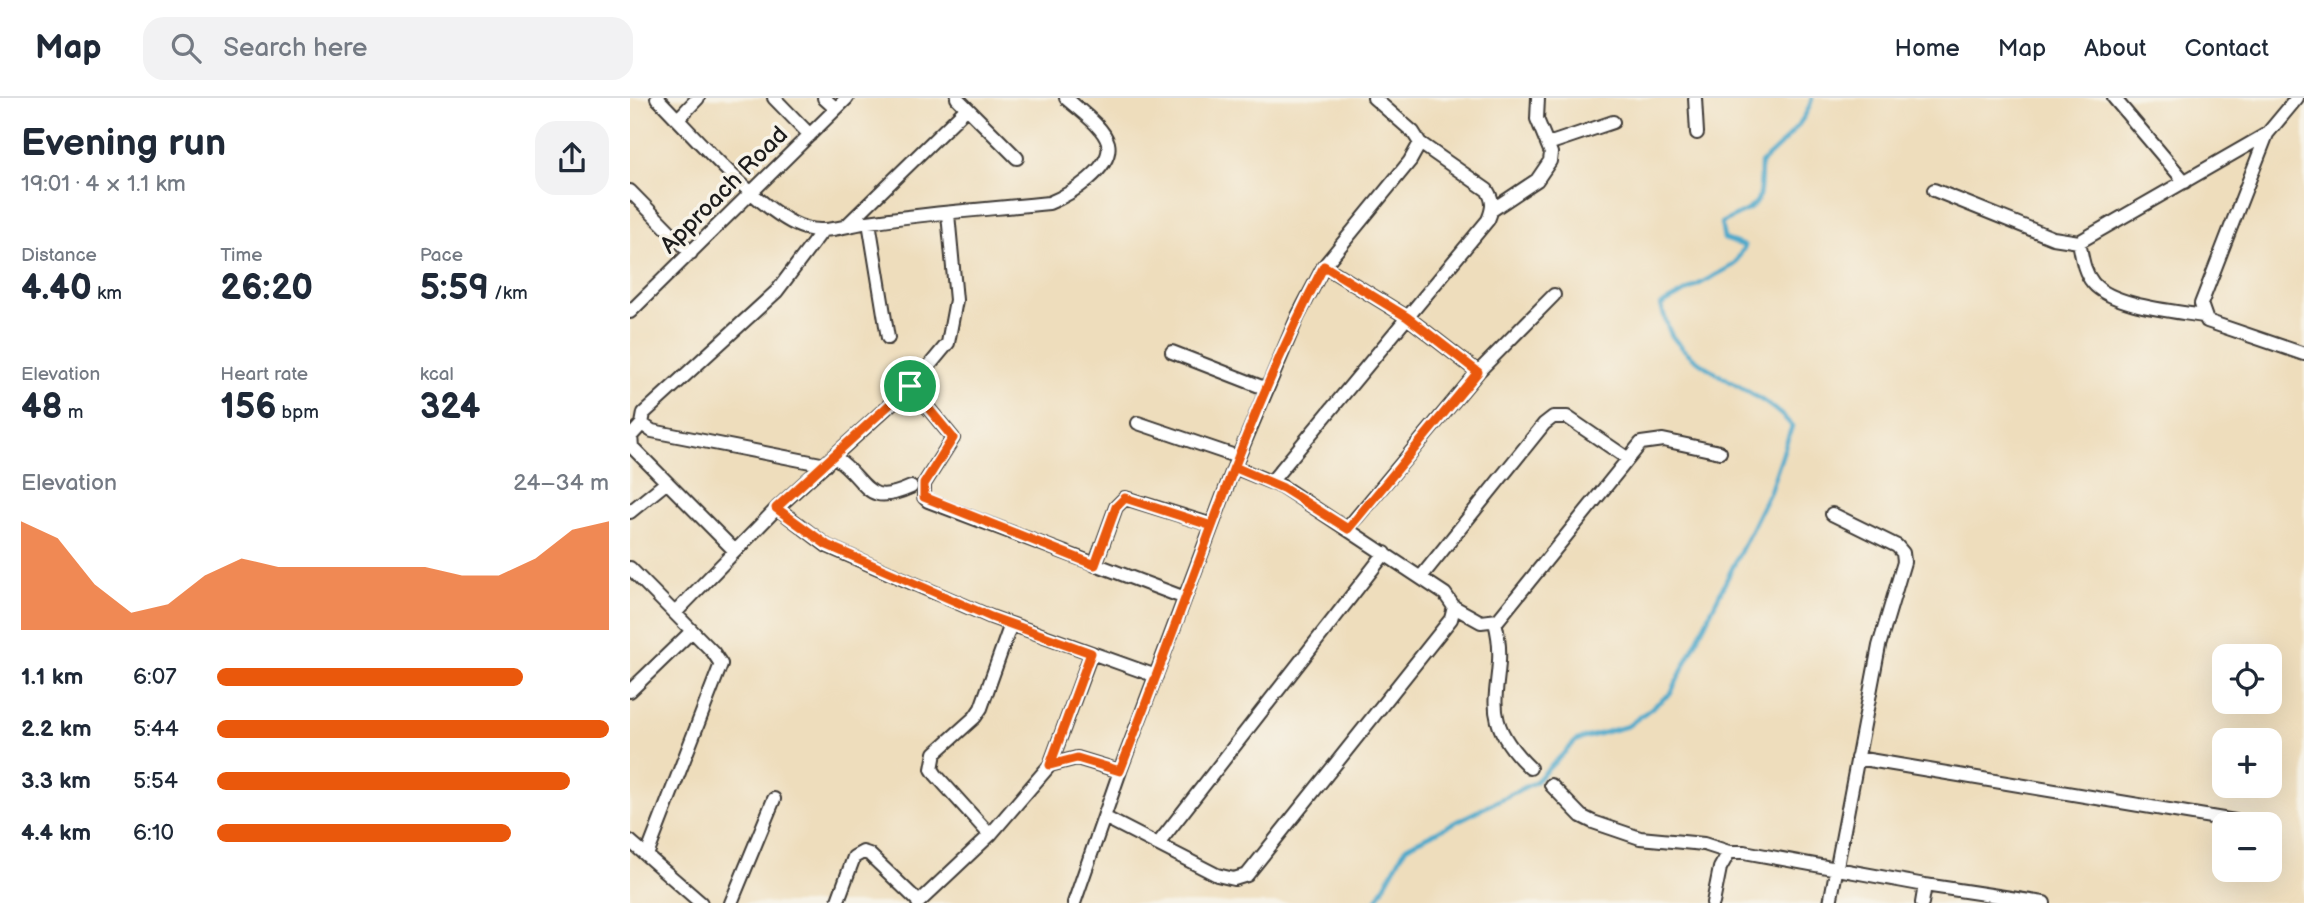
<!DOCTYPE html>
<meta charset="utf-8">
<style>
:root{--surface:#fff;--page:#f2f2f3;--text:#1f2937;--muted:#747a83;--line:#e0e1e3;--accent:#ea580c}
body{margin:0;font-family:"Balsamiq Sans",sans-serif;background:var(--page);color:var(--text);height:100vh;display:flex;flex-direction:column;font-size:26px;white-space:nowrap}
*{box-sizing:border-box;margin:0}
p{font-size:23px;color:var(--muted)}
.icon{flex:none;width:38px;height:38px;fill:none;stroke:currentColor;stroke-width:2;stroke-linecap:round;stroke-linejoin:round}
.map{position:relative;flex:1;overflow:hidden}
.panel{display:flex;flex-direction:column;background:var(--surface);width:630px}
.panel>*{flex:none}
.buttons{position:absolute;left:1582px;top:546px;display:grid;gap:14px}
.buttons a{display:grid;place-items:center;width:70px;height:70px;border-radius:14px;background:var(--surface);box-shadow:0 7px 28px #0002;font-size:35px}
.pin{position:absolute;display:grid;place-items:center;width:60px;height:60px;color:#fff;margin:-30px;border:4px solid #fff;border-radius:50%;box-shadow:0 2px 7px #0007}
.round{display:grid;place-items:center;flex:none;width:74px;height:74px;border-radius:21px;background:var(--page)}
.head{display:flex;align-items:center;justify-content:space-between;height:119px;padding:0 21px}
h1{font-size:38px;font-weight:600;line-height:52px}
.metrics{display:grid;grid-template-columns:repeat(3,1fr);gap:10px;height:119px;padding:7px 21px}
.metrics div{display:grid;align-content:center}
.metrics b{font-size:35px;font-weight:600}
.metrics small{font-size:19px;font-weight:400}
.metrics p{font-size:19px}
.chart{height:196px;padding:14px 21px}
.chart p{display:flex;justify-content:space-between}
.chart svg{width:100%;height:126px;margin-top:7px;fill:var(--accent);opacity:.7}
ul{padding:0 21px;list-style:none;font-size:23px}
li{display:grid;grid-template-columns:112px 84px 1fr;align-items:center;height:52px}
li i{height:18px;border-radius:9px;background:var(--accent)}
header{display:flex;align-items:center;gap:42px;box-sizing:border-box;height:98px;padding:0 35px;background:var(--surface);border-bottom:2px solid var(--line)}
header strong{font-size:33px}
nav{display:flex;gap:38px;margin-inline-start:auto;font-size:24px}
.search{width:490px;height:63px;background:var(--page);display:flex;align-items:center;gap:18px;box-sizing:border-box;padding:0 24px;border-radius:21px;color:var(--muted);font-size:26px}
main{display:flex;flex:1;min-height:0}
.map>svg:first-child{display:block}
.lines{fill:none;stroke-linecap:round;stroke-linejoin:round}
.stream{stroke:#4ba8ca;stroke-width:4.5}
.minor-casing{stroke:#3c3934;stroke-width:16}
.minor{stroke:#fff;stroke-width:12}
.route-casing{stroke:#fff;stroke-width:14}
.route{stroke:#ea580c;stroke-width:9}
.labels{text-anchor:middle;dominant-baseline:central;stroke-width:7;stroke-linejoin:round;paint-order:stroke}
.street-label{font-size:24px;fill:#1c1c1c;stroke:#f7f3e8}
</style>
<header>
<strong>Map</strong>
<div class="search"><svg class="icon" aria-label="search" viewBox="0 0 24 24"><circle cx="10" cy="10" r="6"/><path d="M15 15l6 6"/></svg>Search here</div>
<nav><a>Home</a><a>Map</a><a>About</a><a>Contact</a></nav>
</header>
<main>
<section class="panel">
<div class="head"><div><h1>Evening run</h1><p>19:01 · 4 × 1.1 km</p></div><a class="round"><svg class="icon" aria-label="share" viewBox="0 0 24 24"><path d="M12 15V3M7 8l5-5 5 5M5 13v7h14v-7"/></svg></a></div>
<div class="metrics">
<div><p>Distance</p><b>4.40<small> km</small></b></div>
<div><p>Time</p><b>26:20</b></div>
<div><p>Pace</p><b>5:59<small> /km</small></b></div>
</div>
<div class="metrics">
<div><p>Elevation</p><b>48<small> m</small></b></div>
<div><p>Heart rate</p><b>156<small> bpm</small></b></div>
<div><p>kcal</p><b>324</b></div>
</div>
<div class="chart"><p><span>Elevation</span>24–34 m</p>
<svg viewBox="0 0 160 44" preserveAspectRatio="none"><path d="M0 44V6L10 12L20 28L30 38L40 35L50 25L60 19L70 22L80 22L90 22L100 22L110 22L120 25L130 25L140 19L150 9L160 6V44z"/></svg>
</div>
<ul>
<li><b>1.1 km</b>6:07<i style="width:78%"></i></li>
<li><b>2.2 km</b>5:44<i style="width:100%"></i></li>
<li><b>3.3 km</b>5:54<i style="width:90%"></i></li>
<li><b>4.4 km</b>6:10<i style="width:75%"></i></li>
</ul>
</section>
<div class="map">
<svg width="1674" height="805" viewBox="0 0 1674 805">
<rect width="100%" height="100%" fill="#f7f3e8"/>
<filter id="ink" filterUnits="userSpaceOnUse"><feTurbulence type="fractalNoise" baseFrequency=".0143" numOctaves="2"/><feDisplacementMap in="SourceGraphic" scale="14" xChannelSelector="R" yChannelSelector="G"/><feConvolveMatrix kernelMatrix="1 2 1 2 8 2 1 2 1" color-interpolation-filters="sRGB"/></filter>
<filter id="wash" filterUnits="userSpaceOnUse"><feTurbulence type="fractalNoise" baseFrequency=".00686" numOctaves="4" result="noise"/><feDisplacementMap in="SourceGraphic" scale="28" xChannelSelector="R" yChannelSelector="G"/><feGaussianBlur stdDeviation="1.57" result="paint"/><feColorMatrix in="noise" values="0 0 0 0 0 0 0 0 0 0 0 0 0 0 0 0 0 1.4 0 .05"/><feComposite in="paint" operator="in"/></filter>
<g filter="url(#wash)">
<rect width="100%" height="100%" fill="#eeddbc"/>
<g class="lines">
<path class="stream" d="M745 805 776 749 905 684 947 642 998 628 1041 595 1140 393 1162 328C1131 291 1070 277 1042 238 1037 230 1034 216 1031 207L1104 167 1115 148 1094 141 1091 125C1132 105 1130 110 1131 65 1149 49 1177 24 1182 0"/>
</g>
</g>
<g filter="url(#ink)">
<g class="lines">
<defs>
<path id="minor" d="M27 0C60 33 133 118 175 130 196 136 218 127 238 124 298 115 359 111 419 105 439 97 484 70 478 45 473 28 449 12 436 0
M144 0 180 37
M194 0 206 11
M327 0 387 60
M1065 0 1067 35
M1484 0 1555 84
M1667 0 1637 36 1571 206 1577 223 1674 256
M48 21 68 0
M918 46 983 24
M1304 92 1423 140 1449 144 1637 36
M0 93 61 155
M862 112 907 82 920 63 921 55 907 21 908 0
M239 124 258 240
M216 128 337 10
M193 132 147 193 14 315 12 326 22 333 196 367
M1449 144C1452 158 1453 173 1463 185 1482 208 1544 213 1573 218
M694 168 777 219 848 274
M0 214 217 0
M542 254 637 291
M280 288 323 340 294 386V399L298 403 555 500
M508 325 608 359
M12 326 1 338 2 349 105 453
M205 359C240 384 234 410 281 389
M641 384 858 122C863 110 864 103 857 92L790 45 783 34 744 0
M147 410 197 448 361 519 526 578
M0 414 37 384
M717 431 848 274 924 197
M465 467 486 409 495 400 582 427
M0 470 83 554 91 566 17 757
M791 479 914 326 923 319H937L997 360
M824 509 851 524 868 522 1011 345 1033 342 1090 354
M45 515 147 410 289 280 318 245 326 202 318 116
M865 524C882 588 838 611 900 670
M0 593 62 533
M1227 660 1605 723
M420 667 461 556
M921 687 951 718 963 724 1010 740 1074 746 1099 754
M474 719 587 777 604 781 617 777 821 521 824 509 815 496 653 389 604 369
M360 737 306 677 302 671 305 655 345 619 351 610 381 526
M0 743 71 805
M528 746 755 455
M101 805 144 701
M207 805 224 759 233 754 239 756 289 804
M288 805 360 737 420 667 447 660 490 673
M444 805 490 673 604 369 668 218 694 168 780 63 790 45
M1083 805 1090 770 1099 754H1114L1295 787 1414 805
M1200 805 1249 548 1274 464 1273 455 1267 448 1202 416
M1292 805 1295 787"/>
</defs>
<use href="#minor" class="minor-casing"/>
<use href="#minor" class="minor"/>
</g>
</g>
<g class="lines" filter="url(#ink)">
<defs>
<path id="route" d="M280 288 146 410 197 447 361 519 461 555 420 667 447 660 490 673C529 572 566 471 604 369L653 390 718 431 848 274 777 219 694 168C650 251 615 339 582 428L495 400 486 409 465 467 294 399V386L323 340 280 288"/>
</defs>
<use href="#route" class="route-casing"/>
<use href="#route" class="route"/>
</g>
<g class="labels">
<g class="street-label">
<text transform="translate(94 92) rotate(-45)">Approach Road</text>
</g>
</g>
</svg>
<div class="buttons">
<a><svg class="icon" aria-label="locate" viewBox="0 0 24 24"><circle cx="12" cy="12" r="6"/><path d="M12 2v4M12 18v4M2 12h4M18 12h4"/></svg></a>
<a>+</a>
<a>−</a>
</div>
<div class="pin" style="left:280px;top:288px;background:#1e9e55"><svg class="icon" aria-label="arrive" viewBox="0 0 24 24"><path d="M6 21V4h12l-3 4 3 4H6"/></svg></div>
</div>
</main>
